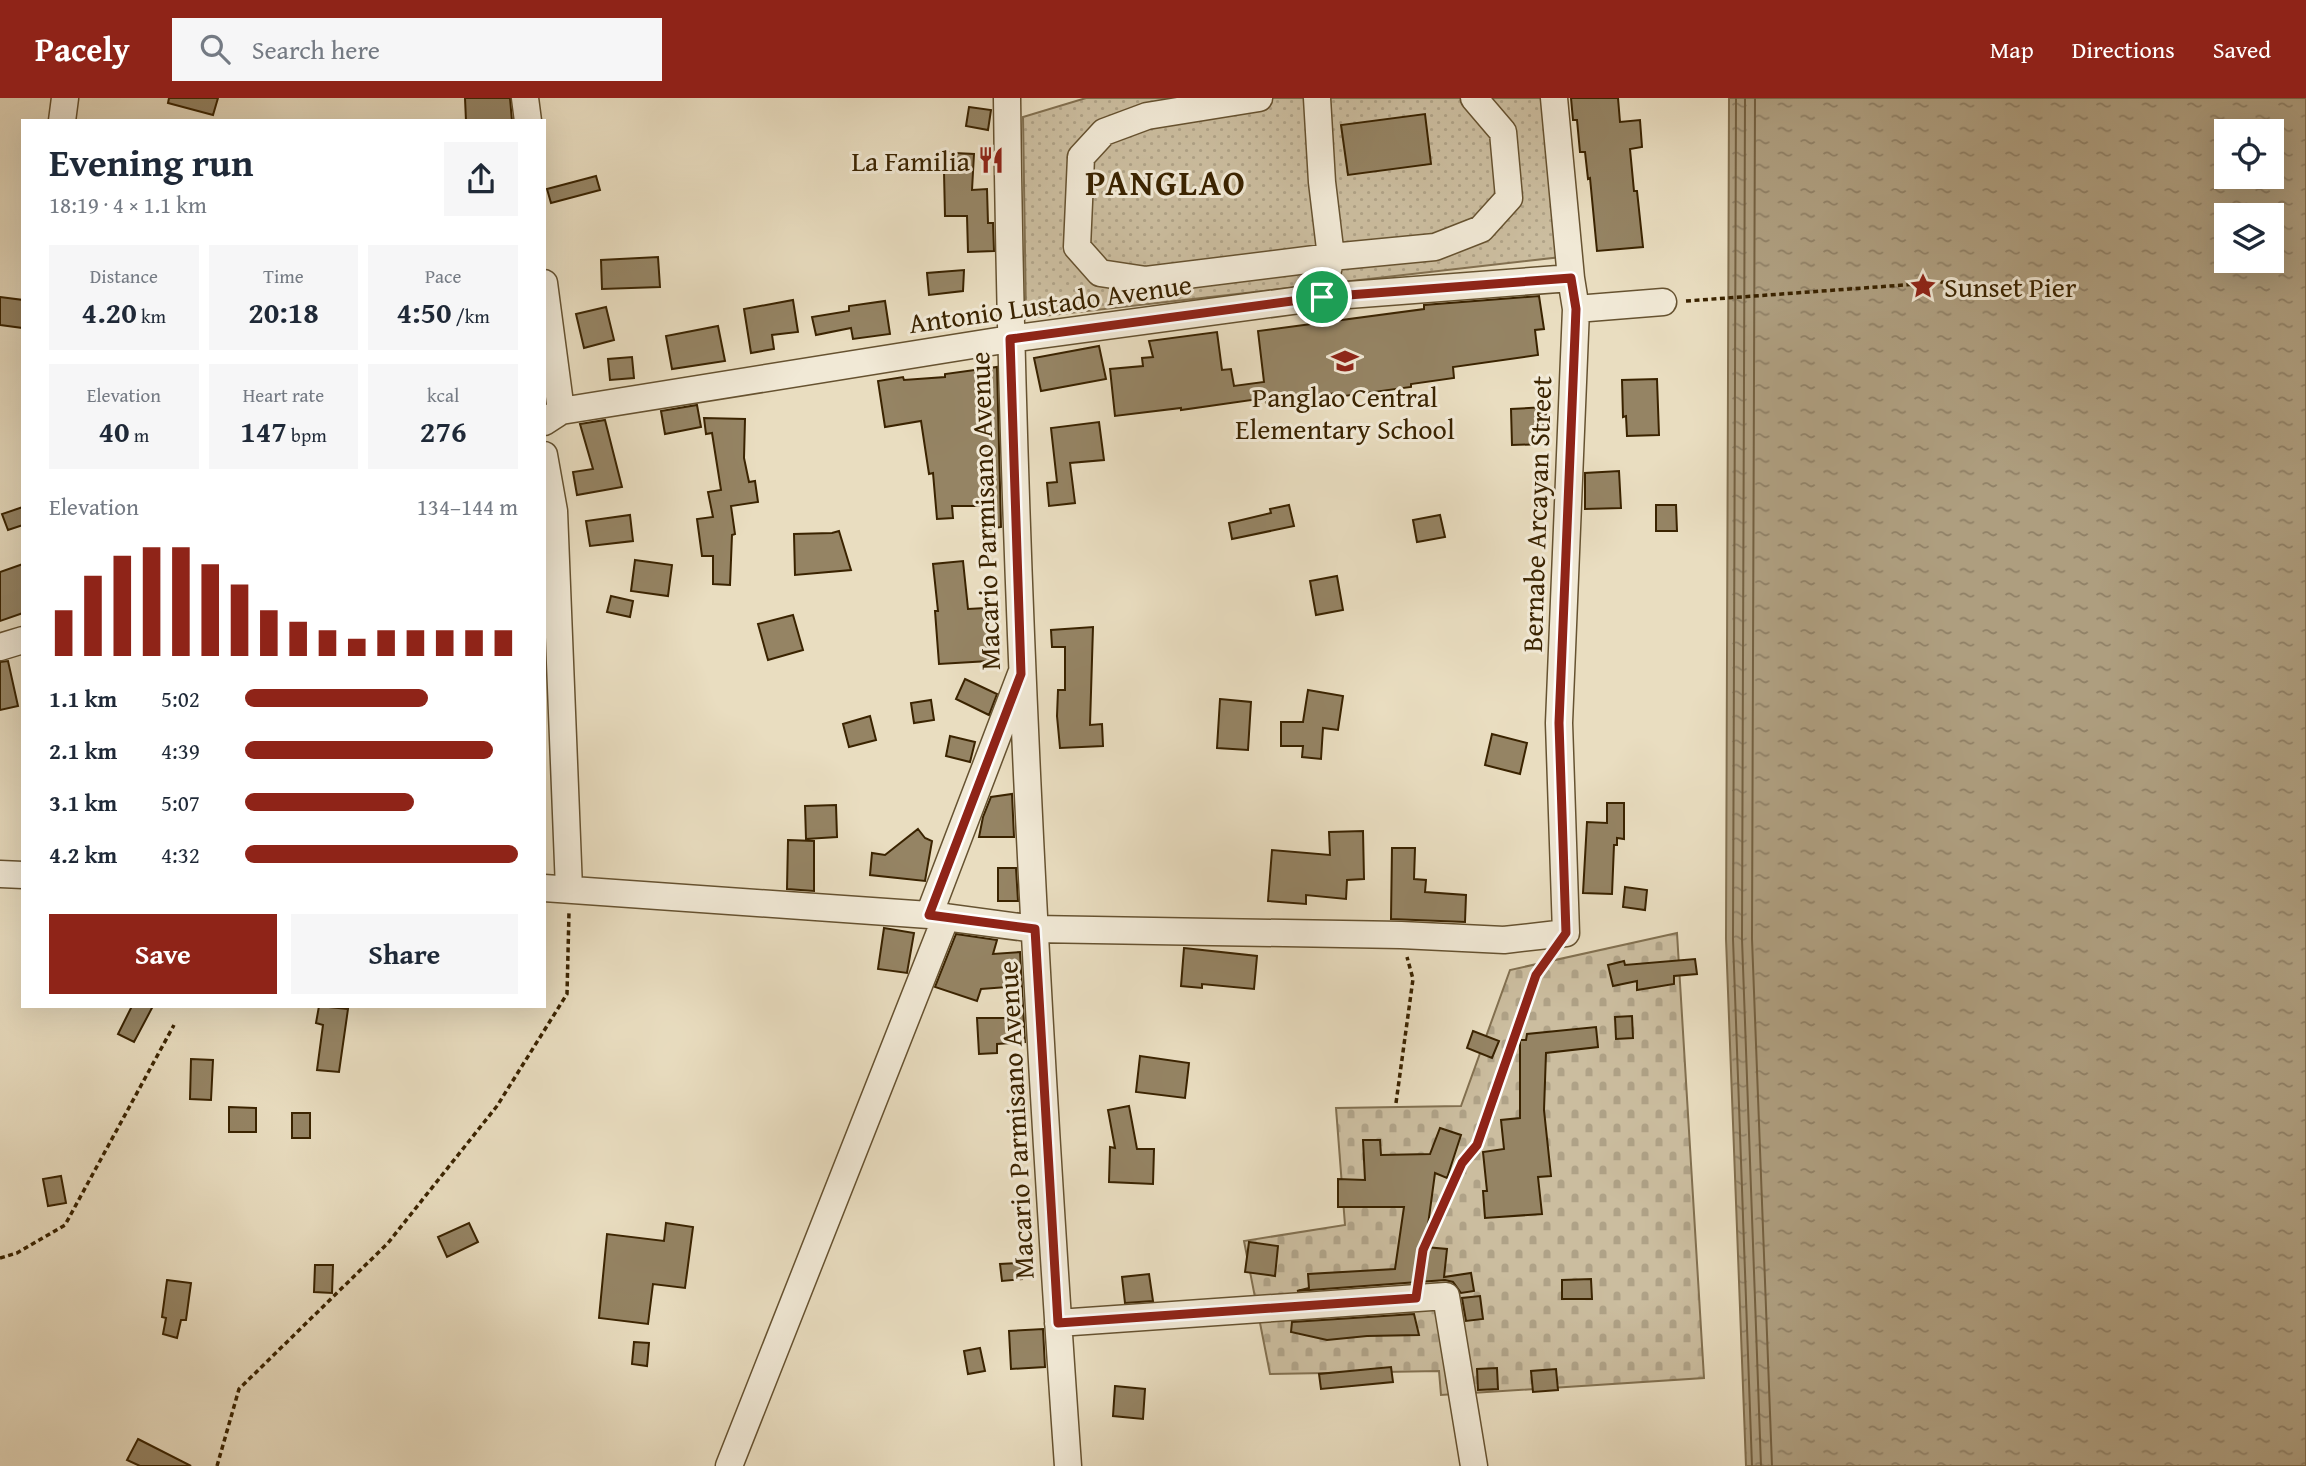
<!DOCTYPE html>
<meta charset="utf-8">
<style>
:root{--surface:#fff;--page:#f6f6f7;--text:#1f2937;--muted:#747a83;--accent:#8f2418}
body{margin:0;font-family:"Gentium Book Plus",serif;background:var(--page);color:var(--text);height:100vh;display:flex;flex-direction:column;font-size:26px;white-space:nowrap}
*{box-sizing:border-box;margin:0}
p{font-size:23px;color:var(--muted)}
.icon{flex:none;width:38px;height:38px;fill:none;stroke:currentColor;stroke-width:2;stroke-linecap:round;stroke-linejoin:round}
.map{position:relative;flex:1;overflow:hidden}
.side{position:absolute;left:21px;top:21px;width:525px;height:889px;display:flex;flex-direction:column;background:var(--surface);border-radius:0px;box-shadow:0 7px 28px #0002}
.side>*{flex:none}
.tools{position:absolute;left:2214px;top:21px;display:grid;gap:14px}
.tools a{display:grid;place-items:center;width:70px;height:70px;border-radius:0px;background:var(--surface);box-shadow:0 7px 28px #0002;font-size:35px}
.pin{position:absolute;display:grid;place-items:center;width:60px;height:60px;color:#fff;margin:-30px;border:4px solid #fff;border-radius:50%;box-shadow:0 2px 7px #0007}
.round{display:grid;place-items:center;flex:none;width:74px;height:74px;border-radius:0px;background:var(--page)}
.head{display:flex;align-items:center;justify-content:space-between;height:119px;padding:0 28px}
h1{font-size:38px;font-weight:700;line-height:52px}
.metrics{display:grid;grid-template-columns:repeat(3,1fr);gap:10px;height:119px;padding:7px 28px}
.metrics div{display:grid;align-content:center;border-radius:0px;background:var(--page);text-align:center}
.metrics b{font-size:30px;font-weight:700}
.metrics small{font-size:19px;font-weight:400}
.metrics p{font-size:19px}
.chart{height:196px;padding:14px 28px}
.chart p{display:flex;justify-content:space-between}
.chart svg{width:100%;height:126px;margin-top:7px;stroke:var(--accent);stroke-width:6}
.action{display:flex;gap:14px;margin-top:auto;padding:14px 28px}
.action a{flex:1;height:80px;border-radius:0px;background:var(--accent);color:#fff;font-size:28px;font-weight:700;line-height:80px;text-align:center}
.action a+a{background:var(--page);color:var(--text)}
ul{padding:0 28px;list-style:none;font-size:23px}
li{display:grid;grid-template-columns:112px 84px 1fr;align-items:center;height:52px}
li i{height:18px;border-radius:9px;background:var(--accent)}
header{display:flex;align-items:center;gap:42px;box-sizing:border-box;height:98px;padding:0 35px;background:var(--accent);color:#fff}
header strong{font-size:33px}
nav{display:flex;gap:38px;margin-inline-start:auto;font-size:24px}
.search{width:490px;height:63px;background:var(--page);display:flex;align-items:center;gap:18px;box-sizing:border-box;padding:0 24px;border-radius:0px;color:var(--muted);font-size:26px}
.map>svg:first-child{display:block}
.cemetery{fill:url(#cemetery-stones);stroke:#827050;stroke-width:2}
.park{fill:url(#park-dots);stroke:#827050;stroke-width:2}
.water{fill:url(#water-ripples);stroke:#806d4c;stroke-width:2;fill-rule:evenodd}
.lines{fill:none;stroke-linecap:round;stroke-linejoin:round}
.shore{stroke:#746040;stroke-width:2}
.building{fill:#958464;stroke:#3a2300;stroke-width:2}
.minor-casing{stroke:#665230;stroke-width:29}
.path{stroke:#3a2300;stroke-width:3.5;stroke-dasharray:5 3.5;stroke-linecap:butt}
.minor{stroke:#f1e9d6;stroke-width:26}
.route-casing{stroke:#fff;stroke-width:14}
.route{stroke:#8f2418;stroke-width:9}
.labels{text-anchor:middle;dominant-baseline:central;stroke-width:6;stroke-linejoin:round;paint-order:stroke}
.poi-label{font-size:28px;fill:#3a2300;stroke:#f1e9d6;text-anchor:end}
.street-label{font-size:28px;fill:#3a2300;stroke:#f1e9d6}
.district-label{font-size:35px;font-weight:bold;letter-spacing:2px;fill:#3a2300;stroke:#f1e9d6}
</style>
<header>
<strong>Pacely</strong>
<div class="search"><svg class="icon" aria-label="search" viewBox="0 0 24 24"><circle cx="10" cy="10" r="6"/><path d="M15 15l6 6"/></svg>Search here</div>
<nav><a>Map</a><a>Directions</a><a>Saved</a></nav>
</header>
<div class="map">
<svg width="2306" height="1368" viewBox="0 0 2306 1368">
<defs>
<pattern id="cemetery-stones" width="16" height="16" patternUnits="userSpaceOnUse" patternTransform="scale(1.75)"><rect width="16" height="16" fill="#cbbd9f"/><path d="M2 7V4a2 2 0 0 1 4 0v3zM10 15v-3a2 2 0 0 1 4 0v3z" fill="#afa287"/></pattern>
<pattern id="park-dots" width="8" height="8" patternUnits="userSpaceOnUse" patternTransform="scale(1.75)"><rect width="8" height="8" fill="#cbbd9f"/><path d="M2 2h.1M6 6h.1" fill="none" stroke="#afa287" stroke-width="1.8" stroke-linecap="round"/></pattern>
<pattern id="water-ripples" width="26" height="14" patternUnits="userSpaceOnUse" patternTransform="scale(1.75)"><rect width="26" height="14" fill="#ae9e7f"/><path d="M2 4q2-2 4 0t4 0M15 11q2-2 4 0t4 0" fill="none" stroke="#8f8066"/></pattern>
</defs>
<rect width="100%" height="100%" fill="#e9ddc0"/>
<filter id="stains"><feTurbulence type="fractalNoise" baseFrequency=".00286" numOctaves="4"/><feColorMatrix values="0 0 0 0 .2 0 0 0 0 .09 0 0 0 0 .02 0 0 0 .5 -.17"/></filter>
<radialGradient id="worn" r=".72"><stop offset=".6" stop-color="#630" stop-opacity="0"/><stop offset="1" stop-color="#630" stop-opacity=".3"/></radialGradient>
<path class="cemetery" d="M1677 835 1704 1280 1441 1297 1439 1273 1270 1276 1244 1143 1345 1127 1336 1010 1461 1008 1510 872Z"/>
<path class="park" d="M1086 0H1551L1561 159 1026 220 1023 19Z"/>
<path class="water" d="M1729 0H2306V1368H1746L1726 841ZM2226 33H2272V79H2226ZM2226 117H2272V163H2226Z"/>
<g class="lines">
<path class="shore" d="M1736 0 1733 841 1752 1368
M1745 0 1742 841 1761 1368
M1755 0 1752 841 1772 1368"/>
</g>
<path class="building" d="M169 0H218L213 17 168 5Z
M465 0H510L512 23H466Z
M1571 0H1618L1620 24 1640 22 1642 49 1630 51 1634 93H1637L1643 149 1597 153 1590 80 1588 81 1585 54H1580L1577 22H1573Z
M969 9 991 12 988 32 966 28Z
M1425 16 1431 66 1348 77 1341 27Z
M935 54 974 56 972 92 987 91 988 125H993L994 153 968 154 967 118H945L944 74 934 73Z
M596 78 600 92 551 105 547 91Z
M658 159 660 189 602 191 601 162Z
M964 172 963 193 929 197 927 175Z
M1539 198 1544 231 1535 232 1538 257 1453 269 1454 280 1411 286V289L1337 299 1336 295 1266 305 1265 300 1181 312V310L1115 318 1110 271 1143 268 1142 260 1153 259 1149 243 1217 234 1222 272 1231 271 1234 288 1264 284 1258 233 1424 211V207Z
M0 199 23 202V230L0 227Z
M793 202 798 234 772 237 774 251 751 255 744 211Z
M885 203 890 236 853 241 851 230 816 237 812 219 849 213V208Z
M606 209 614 242 584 250 576 216Z
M718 228 725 263 672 271 666 238Z
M1099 248 1106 281 1041 293 1034 260Z
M632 259 634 280 610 282 608 261Z
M997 269 1001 429 989 431 987 408H952L953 420 937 421 933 375 929 376 921 323 885 329 878 283 903 279 904 282 945 279V276Z
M1657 281 1659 337 1627 338 1626 318 1623 319 1622 282Z
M697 307 701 329 665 336 661 313Z
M1546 309 1548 346 1512 347 1511 311Z
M704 320 745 321 744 360 749 384 755 383 758 404 731 408 735 436 732 437 730 487 713 486V458H702L697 421 713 419 708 394 721 392 712 335 706 336Z
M605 322 622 389 577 397 573 374 593 371 580 326Z
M1099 324 1104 362 1070 365 1075 405 1049 408 1047 385 1057 384 1051 330Z
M1619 373 1621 410 1585 411V375Z
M1289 407 1294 428 1232 441 1229 425 1271 415 1270 411Z
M1656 407H1676L1677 433H1656Z
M23 409V427L8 432 2 416Z
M630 417 633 443 590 448 586 423Z
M1440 417 1445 439 1417 444 1413 422Z
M839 433 851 472 795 477 794 436 832 435Z
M635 462 672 467 668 498 631 493Z
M963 463 968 511 985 510 989 563 939 566 935 513H938L933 466Z
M23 466V515L0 523V474Z
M1337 478 1343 512 1316 517 1310 483Z
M611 498 633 503 630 519 607 514Z
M793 517 803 552 768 562 758 526Z
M1093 529 1090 627 1102 626 1103 648 1060 650 1057 618 1058 592H1065V549H1052L1051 532Z
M8 563 18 608 0 612V564Z
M965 581 997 596 989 617 956 601Z
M1308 592 1343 598 1338 632 1323 630 1321 661 1302 659 1303 648H1281V624H1303Z
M1220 601 1251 604 1248 652 1217 650Z
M931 602 934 622 914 625 911 605Z
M870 618 876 642 849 649 843 626Z
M1492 636 1527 645 1520 676 1485 667Z
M950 638 975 644 970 664 946 658Z
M1012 696 1014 739H979L983 719 991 699Z
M1607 705H1624V741L1617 740V747H1614L1612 796 1583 795 1587 724 1607 725Z
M836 707 837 739 806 741 805 708Z
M918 731 925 740 932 743 925 783 870 777 872 755 885 757Z
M1363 733 1364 781 1347 782 1346 801 1306 797V806L1268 803 1272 752 1330 757 1329 734Z
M788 742 814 743V793L787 791Z
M1392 750H1415L1414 781 1426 782 1425 794 1466 797 1465 824 1391 821Z
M998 770H1016L1018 803H998Z
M1625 789 1647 792 1645 812 1623 809Z
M884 830 914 835 907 875 878 871Z
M956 836 997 842 993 856 1020 854 1025 944 997 946V955L979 956 977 920H1010L1007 889 981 891 977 903 935 889Z
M1184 850 1257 858 1254 891 1202 886V890L1181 888Z
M1695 861 1697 876 1674 878V886L1637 892V883L1613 888 1608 867 1624 863 1625 867Z
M132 908H153L134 944 118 936Z
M319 908 348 911 339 974 317 972 323 927 316 925Z
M1632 918 1633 940 1616 941 1615 919Z
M1596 929 1598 949 1546 955 1544 1012 1551 1078 1538 1079 1542 1116 1485 1120 1483 1093H1487L1483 1054 1504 1051 1501 1022 1520 1020V942H1526L1527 936Z
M1473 933 1499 943 1492 960 1467 950Z
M1140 958 1189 965 1185 1000 1136 994Z
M191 961 213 962 211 1002 190 1001Z
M1129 1008 1137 1051H1154L1153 1086 1109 1084 1110 1049 1115 1050 1108 1012Z
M229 1009 256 1010V1034H229Z
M292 1015H310V1040H292Z
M1440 1030 1461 1037 1447 1080 1435 1075 1425 1149 1447 1151 1444 1179 1471 1175 1474 1193 1461 1195 1453 1184 1445 1182 1297 1193 1309 1190 1308 1176 1395 1171 1404 1109H1338V1081L1365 1082 1363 1042H1380L1381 1057 1430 1056Z
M61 1078 66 1105 48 1108 43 1081Z
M469 1125 478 1144 447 1159 438 1139Z
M666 1125 693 1129 685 1190 653 1186 648 1226 599 1220 607 1136 664 1143Z
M1249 1144 1278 1148 1275 1178 1245 1174Z
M1020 1165 1022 1181 1002 1183 1000 1166Z
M315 1167H333L332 1195 314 1194Z
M1149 1176 1153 1203 1125 1205 1122 1179Z
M1591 1181 1592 1201H1562V1182Z
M167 1182 191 1185 186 1222H181L177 1240 163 1236 166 1220 162 1219Z
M1480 1198 1483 1221 1466 1223 1462 1200Z
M1414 1216 1419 1237 1367 1238 1327 1242 1291 1234 1292 1224Z
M1043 1231 1045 1269 1011 1271 1009 1233Z
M634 1244 649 1245 647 1268 632 1266Z
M980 1250 985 1273 968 1276 964 1253Z
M1391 1269 1393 1284 1321 1291 1319 1276Z
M1497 1270 1498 1291 1478 1292 1477 1271Z
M1556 1271 1558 1292 1533 1294 1531 1273Z
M1115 1288 1145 1291 1143 1321 1113 1318Z
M138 1341 191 1368H140L127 1362Z"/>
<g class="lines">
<defs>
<path id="minor" d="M525 0 528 23
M1007 0C1012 457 1036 912 1068 1368
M1259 0 1147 18 1104 34 1081 59 1077 149 1100 175 1146 182 1331 159 1435 149 1481 131 1509 100 1503 34 1474 0
M1317 0 1322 84 1331 159 1327 176
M62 23 65 0
M544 185 561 313
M1576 211 1663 204
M544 324 561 313 1010 241 1322 199 1571 180
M544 357 554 413 569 791
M0 549 23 542
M1021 576 929 817 1035 831 1401 837 1504 842 1566 835 1559 625 1576 211 1571 180 1554 0
M0 776 23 777
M544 790 929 817
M1058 1225 1446 1198 1474 1368
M729 1368 946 819"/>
</defs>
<use href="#minor" class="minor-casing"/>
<path class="path" d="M1686 203 1944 184
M1396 1005 1413 881 1407 859
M0 1160 17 1155 65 1127 174 927
M1420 1177C1425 1137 1451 1078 1477 1047L1536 877 1548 859
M217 1368 239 1291 388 1145 497 1008 567 896 569 814"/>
<use href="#minor" class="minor"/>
</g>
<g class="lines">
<defs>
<path id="route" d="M1571 180 1576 211 1559 625 1566 835 1536 877 1477 1047 1462 1065 1423 1152 1416 1200 1058 1225 1035 831 929 817 1021 576 1010 241 1322 199Z"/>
</defs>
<use href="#route" class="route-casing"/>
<use href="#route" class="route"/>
</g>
<defs>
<symbol id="restaurant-bare" viewBox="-9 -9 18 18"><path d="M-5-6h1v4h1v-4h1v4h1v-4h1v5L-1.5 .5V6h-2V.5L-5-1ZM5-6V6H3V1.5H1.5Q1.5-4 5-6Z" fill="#8f2418" stroke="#f1e9d6" stroke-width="2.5" paint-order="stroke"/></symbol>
<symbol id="sight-bare" viewBox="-9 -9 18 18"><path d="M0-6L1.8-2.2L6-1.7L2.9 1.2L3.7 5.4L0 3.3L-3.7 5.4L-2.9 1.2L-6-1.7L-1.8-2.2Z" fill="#8f2418" stroke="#f1e9d6" stroke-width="2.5" paint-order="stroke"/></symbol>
<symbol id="school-bare" viewBox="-9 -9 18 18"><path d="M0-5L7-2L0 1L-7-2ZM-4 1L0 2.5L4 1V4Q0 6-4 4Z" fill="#8f2418" stroke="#f1e9d6" stroke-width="2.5" paint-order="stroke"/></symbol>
</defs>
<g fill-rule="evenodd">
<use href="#restaurant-bare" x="972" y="43" width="38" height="38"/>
<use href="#sight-bare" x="1904" y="169" width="38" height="38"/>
<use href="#school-bare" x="1326" y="244" width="38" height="38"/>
</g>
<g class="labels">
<g class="poi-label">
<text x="970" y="62">La Familia</text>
<text x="1944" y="188" text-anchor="start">Sunset Pier</text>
<text x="1345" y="298" text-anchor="middle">Panglao Central<tspan x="1345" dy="32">Elementary School</tspan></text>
</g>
<g class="street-label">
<text transform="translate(1050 205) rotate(-8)">Antonio Lustado Avenue</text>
<text transform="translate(984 413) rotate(-92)">Macario Parmisano Avenue</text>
<text transform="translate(1536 416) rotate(-88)">Bernabe Arcayan Street</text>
<text transform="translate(1015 1022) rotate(-93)">Macario Parmisano Avenue</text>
</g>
<g class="district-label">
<text x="1166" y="84">PANGLAO</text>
</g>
</g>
<rect width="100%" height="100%" filter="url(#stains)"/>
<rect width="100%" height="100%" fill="url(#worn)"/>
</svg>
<div class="tools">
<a><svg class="icon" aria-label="locate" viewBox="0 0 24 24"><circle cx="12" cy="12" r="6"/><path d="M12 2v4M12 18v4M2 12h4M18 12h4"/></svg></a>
<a><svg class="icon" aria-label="layers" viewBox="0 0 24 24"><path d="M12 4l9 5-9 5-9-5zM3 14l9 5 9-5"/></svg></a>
</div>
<div class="pin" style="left:1322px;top:199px;background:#1e9e55"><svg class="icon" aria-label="arrive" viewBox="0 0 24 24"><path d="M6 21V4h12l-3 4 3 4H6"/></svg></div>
<section class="side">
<div class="head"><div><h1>Evening run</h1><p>18:19 · 4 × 1.1 km</p></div><a class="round"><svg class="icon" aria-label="share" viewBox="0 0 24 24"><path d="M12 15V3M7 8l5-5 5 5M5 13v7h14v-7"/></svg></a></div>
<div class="metrics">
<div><p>Distance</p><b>4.20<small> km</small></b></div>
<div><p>Time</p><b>20:18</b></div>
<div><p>Pace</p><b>4:50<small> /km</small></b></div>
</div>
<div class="metrics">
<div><p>Elevation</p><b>40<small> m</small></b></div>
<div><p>Heart rate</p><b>147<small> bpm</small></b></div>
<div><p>kcal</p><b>276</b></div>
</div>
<div class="chart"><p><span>Elevation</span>134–144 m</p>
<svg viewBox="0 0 160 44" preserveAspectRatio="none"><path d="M5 44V28M15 44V16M25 44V9M35 44V6M45 44V6M55 44V12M65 44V19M75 44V28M85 44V32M95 44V35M105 44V38M115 44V35M125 44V35M135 44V35M145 44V35M155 44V35"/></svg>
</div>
<ul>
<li><b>1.1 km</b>5:02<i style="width:67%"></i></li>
<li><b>2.1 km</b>4:39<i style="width:91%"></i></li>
<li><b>3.1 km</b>5:07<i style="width:62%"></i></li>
<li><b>4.2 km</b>4:32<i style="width:100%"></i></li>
</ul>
<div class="action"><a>Save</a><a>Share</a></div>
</section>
</div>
